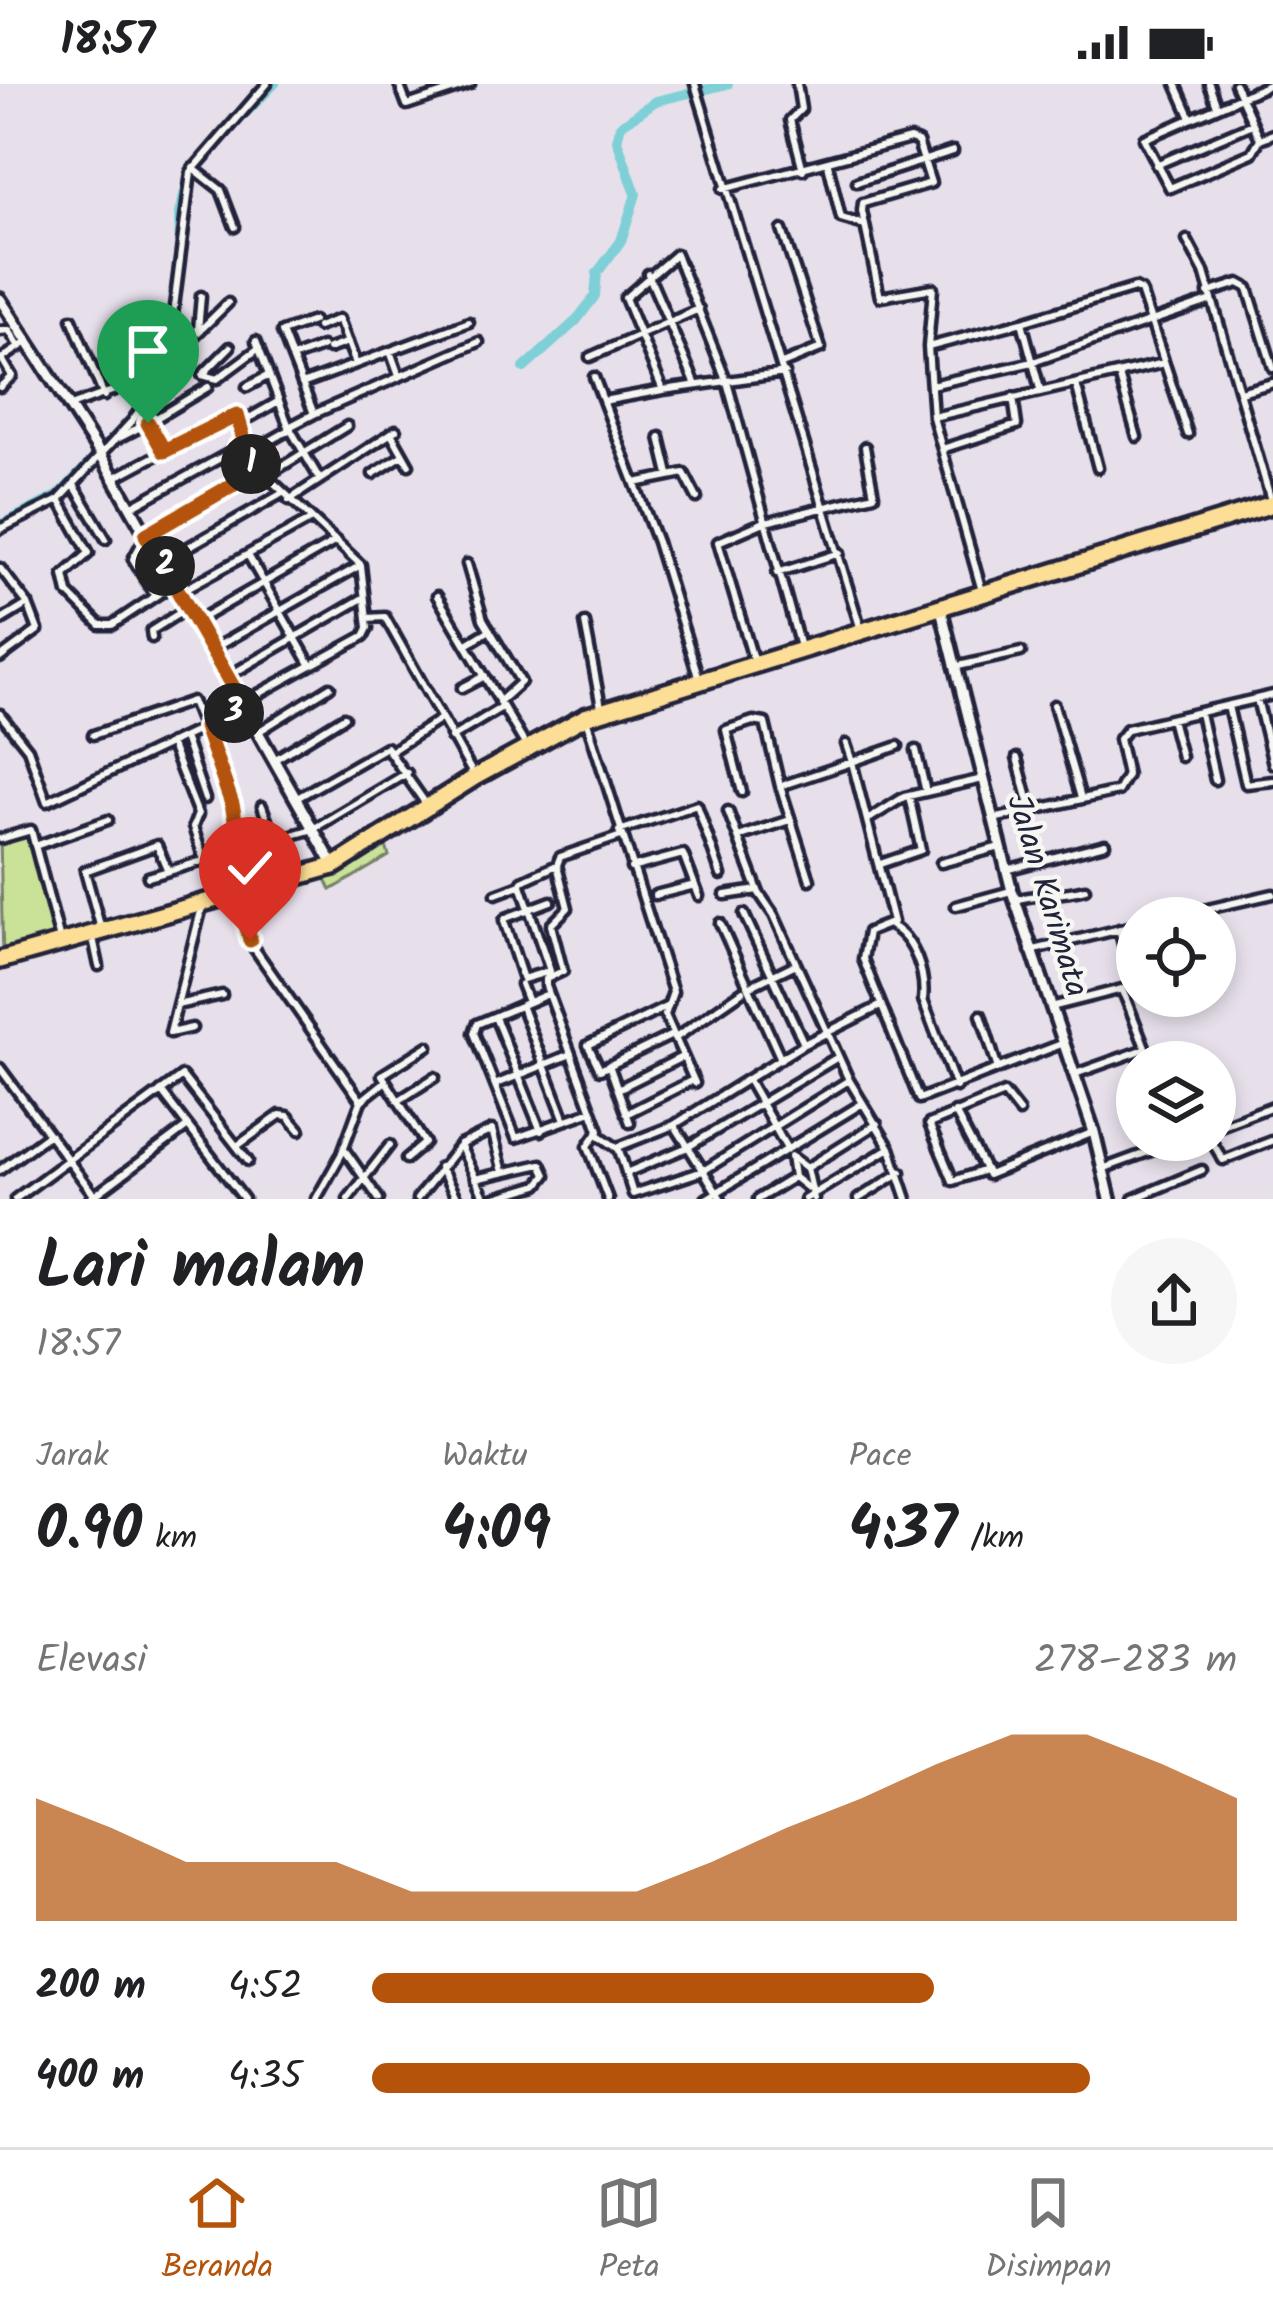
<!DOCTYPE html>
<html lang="id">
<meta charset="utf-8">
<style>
:root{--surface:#fff;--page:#f6f6f6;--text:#202124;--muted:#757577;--line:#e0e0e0;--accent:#b45309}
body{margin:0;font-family:Kalam,sans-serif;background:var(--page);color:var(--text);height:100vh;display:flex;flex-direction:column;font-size:45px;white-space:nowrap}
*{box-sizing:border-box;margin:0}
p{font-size:39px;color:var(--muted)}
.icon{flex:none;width:66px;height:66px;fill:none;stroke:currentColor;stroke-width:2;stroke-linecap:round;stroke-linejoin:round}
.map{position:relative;height:1115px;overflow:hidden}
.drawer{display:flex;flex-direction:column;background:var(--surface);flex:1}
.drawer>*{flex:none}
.controls{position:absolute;left:1116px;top:813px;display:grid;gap:24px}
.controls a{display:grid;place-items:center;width:120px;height:120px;border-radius:50%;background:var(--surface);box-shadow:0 6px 18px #0003;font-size:60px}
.pin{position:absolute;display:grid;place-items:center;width:102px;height:102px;color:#fff;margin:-123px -51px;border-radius:50% 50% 50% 0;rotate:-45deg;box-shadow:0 0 12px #0007}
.pin .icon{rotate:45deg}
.km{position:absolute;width:60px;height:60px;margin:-30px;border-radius:50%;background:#222;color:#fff;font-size:33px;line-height:60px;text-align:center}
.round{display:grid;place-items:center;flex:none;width:126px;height:126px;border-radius:63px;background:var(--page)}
.overview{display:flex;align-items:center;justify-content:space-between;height:204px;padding:0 36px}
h1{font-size:66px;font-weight:700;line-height:90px}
.metrics{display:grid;grid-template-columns:repeat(3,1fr);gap:18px;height:204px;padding:12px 36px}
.metrics div{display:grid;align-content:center}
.metrics b{font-size:60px;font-weight:700}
.metrics small{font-size:33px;font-weight:400}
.metrics p{font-size:33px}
.chart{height:336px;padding:24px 36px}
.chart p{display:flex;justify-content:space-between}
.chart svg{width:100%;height:216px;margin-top:12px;fill:var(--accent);opacity:.7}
ul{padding:0 36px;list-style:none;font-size:39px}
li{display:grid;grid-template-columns:192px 144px 1fr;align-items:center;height:90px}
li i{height:30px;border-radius:15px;background:var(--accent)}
.status{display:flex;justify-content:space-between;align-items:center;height:84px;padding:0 60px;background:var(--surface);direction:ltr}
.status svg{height:33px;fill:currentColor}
.tab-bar{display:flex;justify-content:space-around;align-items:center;height:168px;border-top:3px solid var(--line);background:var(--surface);font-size:33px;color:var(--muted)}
.tab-bar a{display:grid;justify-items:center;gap:6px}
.tab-bar .active{color:var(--accent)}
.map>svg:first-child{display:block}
.green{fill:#cae297;stroke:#768269;stroke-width:3}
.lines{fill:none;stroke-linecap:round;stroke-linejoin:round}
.canal{stroke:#7ecfd6;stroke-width:6}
.river{stroke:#7ecfd6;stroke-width:10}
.street-casing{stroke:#22223b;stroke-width:15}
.secondary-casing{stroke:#22223b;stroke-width:18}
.highway-casing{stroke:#22223b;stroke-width:24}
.street{stroke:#f6f6f2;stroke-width:6}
.secondary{stroke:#f6f6f2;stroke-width:9}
.highway{stroke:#fdde96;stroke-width:15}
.route-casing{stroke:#fff;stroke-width:24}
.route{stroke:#b45309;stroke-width:15}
.labels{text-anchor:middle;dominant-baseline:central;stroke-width:9;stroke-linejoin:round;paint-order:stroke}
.street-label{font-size:33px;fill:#22223b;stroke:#f6f6f2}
</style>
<div class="status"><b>18:57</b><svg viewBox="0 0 49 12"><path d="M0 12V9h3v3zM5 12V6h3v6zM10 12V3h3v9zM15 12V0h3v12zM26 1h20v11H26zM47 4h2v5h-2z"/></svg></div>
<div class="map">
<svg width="1273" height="1115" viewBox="0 0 1273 1115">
<rect width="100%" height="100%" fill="#e7e0eb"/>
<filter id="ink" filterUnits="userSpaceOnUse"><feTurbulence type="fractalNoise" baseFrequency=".00833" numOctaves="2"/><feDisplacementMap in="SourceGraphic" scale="24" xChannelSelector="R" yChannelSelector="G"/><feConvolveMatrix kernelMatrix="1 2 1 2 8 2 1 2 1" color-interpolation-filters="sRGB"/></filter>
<g filter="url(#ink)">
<path class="green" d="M32 745 61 859 3 875 0 755Z
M383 752 389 772 331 806 322 786Z"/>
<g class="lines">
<path class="canal" d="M200 79 277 0
M161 281 178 160 177 129 190 81
M142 318 157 294
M0 439 57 410 134 329"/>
<path class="river" d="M524 284 576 237 595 212 597 189 621 157 636 110 617 56 621 41 656 17 728 0"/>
<defs>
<path id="street" d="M399 0 407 21 470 0
M695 0 861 546
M797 0 801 25 790 36 803 86
M1176 0 1190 32
M1209 0 1217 22
M1235 0 1260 55 1273 50
M1260 55 1252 69 1170 104 1144 55 1271 0
M828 80 841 134 865 141
M1156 81 1253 40
M193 84 221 106 235 143
M857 98 953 67
M723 105 910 55 918 58 931 99 863 119 862 127 880 213 933 204 928 263 933 333 982 507
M782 146 821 264 782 280
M1187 156 1204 188 1272 420
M648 190 696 301
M1208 209 1239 199 1248 204 1273 284
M72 235 104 312
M1022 238 1135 204 1141 207 1188 350
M318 243 339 235 356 280
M198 246 201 212
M0 247 9 246 19 263
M256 257 289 343 319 394
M230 263 202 291 217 295 259 264
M928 263 1022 238 1040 305
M329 265 348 258
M390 267 399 292
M590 273 699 225
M3 274 27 258
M292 274 322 263
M168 278 228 219
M785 289C744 295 704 300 663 306L625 214 676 170 727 298 800 563
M1119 291 1137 353
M594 293 657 458 699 595
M302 300 469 238
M1076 300 1098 384
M931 301 1033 278 1209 217
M0 303 12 292 2 275
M247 303 269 291
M1240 308 1273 299
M603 317 663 306
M68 323 115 306 119 298 114 273
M314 330 479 258
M251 333 279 317
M933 333 1164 279
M289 343 314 330 282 248 313 237
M391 349 409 381
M660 353 669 390
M119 354 148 339
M237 364 361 481 368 544 364 552 242 619
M256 365 291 345
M942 365 1017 341 1013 313
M164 367 148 339 208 303
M273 388 347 342
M373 390 403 371
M114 394 230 332 241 334 242 362 131 423
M635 399 684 389 697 414
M74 401 106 455
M289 416 396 346
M60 417 89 469 64 491 68 509 100 541H112L175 499
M0 445 59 416 132 337 157 301 168 271 191 88 267 0
M248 471 310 580
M162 478 281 410
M467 480 483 535 521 598 499 618
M0 484 28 520 38 546 0 574
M777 489 840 469
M180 508 310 436
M155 512 133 475 146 451 257 387
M437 512 526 662
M367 534 385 533 473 690
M0 537 28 520
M197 537 336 457
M585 539 601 623
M152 554 151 547 189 523
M467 560 490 546
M213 565 361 481
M754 578 718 458 762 439 874 411 865 363
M954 583 1021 568
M227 593 363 514
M462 604 485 592
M1257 615 1273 680
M1054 621 1081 714
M1228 622 1246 700 1273 697
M1200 629 1215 696
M0 630 28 665 47 718 245 624
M586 635 673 908 665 931 695 999
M1171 635 1181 673
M258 648 330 603
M93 651 192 617 233 720 241 765
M184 653 205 715
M451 654 502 623
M170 659 198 730 193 743 204 776
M846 660 852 678 898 662
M916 666 926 708
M391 667 439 636
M1017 674 1031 725
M274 676 344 633
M742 708 726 646 753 637 765 639 780 702
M297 714 386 663 426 720
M262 722 274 755
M728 727 759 809 774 831 849 996 890 1064 907 1115
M869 735 904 713 983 695
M993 735 1118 707 1127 691 1119 655 1127 645 1273 611
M619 747 697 721 721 791
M738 753 790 736
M0 755 31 746 60 856
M35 762 108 736
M228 769 254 864 361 1017 341 1071 316 1115
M941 779 1000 763
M880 780 921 766 909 712
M557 781 568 824 551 841 563 887 546 895V902L599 1046 588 1062 608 1115
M631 784 683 770 699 812
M1006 786 1105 760
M148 793 313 745 407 689
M810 796 780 702 852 678 893 838 868 848 863 875 919 1015 1064 959
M496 810 520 801
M655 811 695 801
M725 811 758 806
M1014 816C1041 809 1059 812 1085 805
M551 817 506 834 504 837 523 895 550 887 521 801 522 797 557 781 560 773 621 752
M956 822 1011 807
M202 823 177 921 222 911
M744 830 804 960
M1168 834 1273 810
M720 839 781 975
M891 842C915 855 926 891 923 916L956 1003
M101 845 85 787 157 761 168 787
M1119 845 1131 890
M93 854 99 882
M1030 867 1137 841
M521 900 528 918
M749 903 796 880
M548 910 477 940 474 949 516 1054 592 1027
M177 921 170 949 192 944
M521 921 565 1036
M666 923 588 961 600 986 672 951
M1051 923 1122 905 1151 978
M981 931 998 985
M495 933 541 1047
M674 955 743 907
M609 981 630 1039
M0 984 97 1115
M1075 990 1145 965
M748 996 786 1063
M849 996 703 1087 633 1110 618 1063 674 1041 804 960 880 922
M497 1000 571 970
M618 1005 682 973
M161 1007 244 1115
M361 1017 386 997
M398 1017 435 993
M955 1028 988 1091 1094 1048
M626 1030 693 996
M675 1042 721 1115
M1215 1044 1273 1022
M599 1051 617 1064
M1211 1056 1223 1076 1271 1057
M460 1061 485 1115
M237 1062 280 1031 288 1032 300 1046
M344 1065 379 1115
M406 1075 425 1059 382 991 428 962
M440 1083 457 1115
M807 1084 877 1040
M1105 1084 1181 1056
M0 1086 49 1050
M982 1087 953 1097 929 1040 1004 1009 1019 1028
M626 1089 688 1063 838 973
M475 1095 541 1080 546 1091 538 1101 492 1115
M809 1105 794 1093 791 1072 807 1084 814 1115
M15 1115 182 992 248 1077
M90 1115 188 1042
M348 1115 390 1061
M417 1115 460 1061 492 1046 503 1088
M706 1115 863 1019
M758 1115 794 1093
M805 1115 890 1064
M858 1115 901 1088
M1133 1115 1202 1086"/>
<path id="secondary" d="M0 215 101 371 334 782
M940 521 1012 807 1094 1048 1110 1115"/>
<path id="highway" d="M0 876 334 782 475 693 585 633 1273 420"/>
</defs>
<use href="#street" class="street-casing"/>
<use href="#secondary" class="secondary-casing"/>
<use href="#highway" class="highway-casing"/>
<use href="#street" class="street"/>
<use href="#secondary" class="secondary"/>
<use href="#highway" class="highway"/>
</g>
</g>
<g class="lines" filter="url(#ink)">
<defs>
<path id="route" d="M148 339 164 367 237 331 244 356 237 364 257 387 146 451 245 624 205 643 232 720 241 766 228 769 250 856"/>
</defs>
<use href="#route" class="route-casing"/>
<use href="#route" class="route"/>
</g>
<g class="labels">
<g class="street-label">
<text transform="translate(1046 812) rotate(73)">Jalan Karimata</text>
</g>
</g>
</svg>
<div class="controls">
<a><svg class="icon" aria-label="locate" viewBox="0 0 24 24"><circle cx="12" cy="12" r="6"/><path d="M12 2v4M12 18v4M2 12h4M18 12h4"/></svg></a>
<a><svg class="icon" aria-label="layers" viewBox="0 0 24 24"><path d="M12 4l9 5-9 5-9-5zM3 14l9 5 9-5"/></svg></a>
</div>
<div class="pin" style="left:148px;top:339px;background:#1e9e55"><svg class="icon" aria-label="arrive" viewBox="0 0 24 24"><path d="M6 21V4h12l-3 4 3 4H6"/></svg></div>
<div class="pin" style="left:250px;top:856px;background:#d93025"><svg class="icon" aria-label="check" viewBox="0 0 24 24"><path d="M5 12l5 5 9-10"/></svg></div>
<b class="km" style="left:251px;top:380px">1</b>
<b class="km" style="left:165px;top:482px">2</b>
<b class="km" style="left:234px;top:629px">3</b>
</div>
<section class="drawer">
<div class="overview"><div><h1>Lari malam</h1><p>18:57</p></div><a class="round"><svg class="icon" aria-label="share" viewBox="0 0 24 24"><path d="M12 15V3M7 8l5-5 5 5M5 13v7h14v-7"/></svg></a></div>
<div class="metrics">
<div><p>Jarak</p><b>0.90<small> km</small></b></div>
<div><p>Waktu</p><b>4:09</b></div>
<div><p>Pace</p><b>4:37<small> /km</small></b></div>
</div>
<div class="chart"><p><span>Elevasi</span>278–283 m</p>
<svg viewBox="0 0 160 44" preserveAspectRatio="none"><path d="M0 44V19L10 25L20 32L30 32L40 32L50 38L60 38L70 38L80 38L90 32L100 25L110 19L120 12L130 6L140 6L150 12L160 19V44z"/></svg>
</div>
<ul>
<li><b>200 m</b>4:52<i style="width:65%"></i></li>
<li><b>400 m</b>4:35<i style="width:83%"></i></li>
</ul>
</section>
<nav class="tab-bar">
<a class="active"><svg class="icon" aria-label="home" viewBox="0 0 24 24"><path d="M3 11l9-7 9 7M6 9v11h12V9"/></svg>Beranda</a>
<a><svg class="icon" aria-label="map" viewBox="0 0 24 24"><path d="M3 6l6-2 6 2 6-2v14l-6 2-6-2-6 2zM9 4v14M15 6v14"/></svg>Peta</a>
<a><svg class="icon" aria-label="saved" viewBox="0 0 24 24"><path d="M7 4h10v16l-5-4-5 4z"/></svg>Disimpan</a>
</nav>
